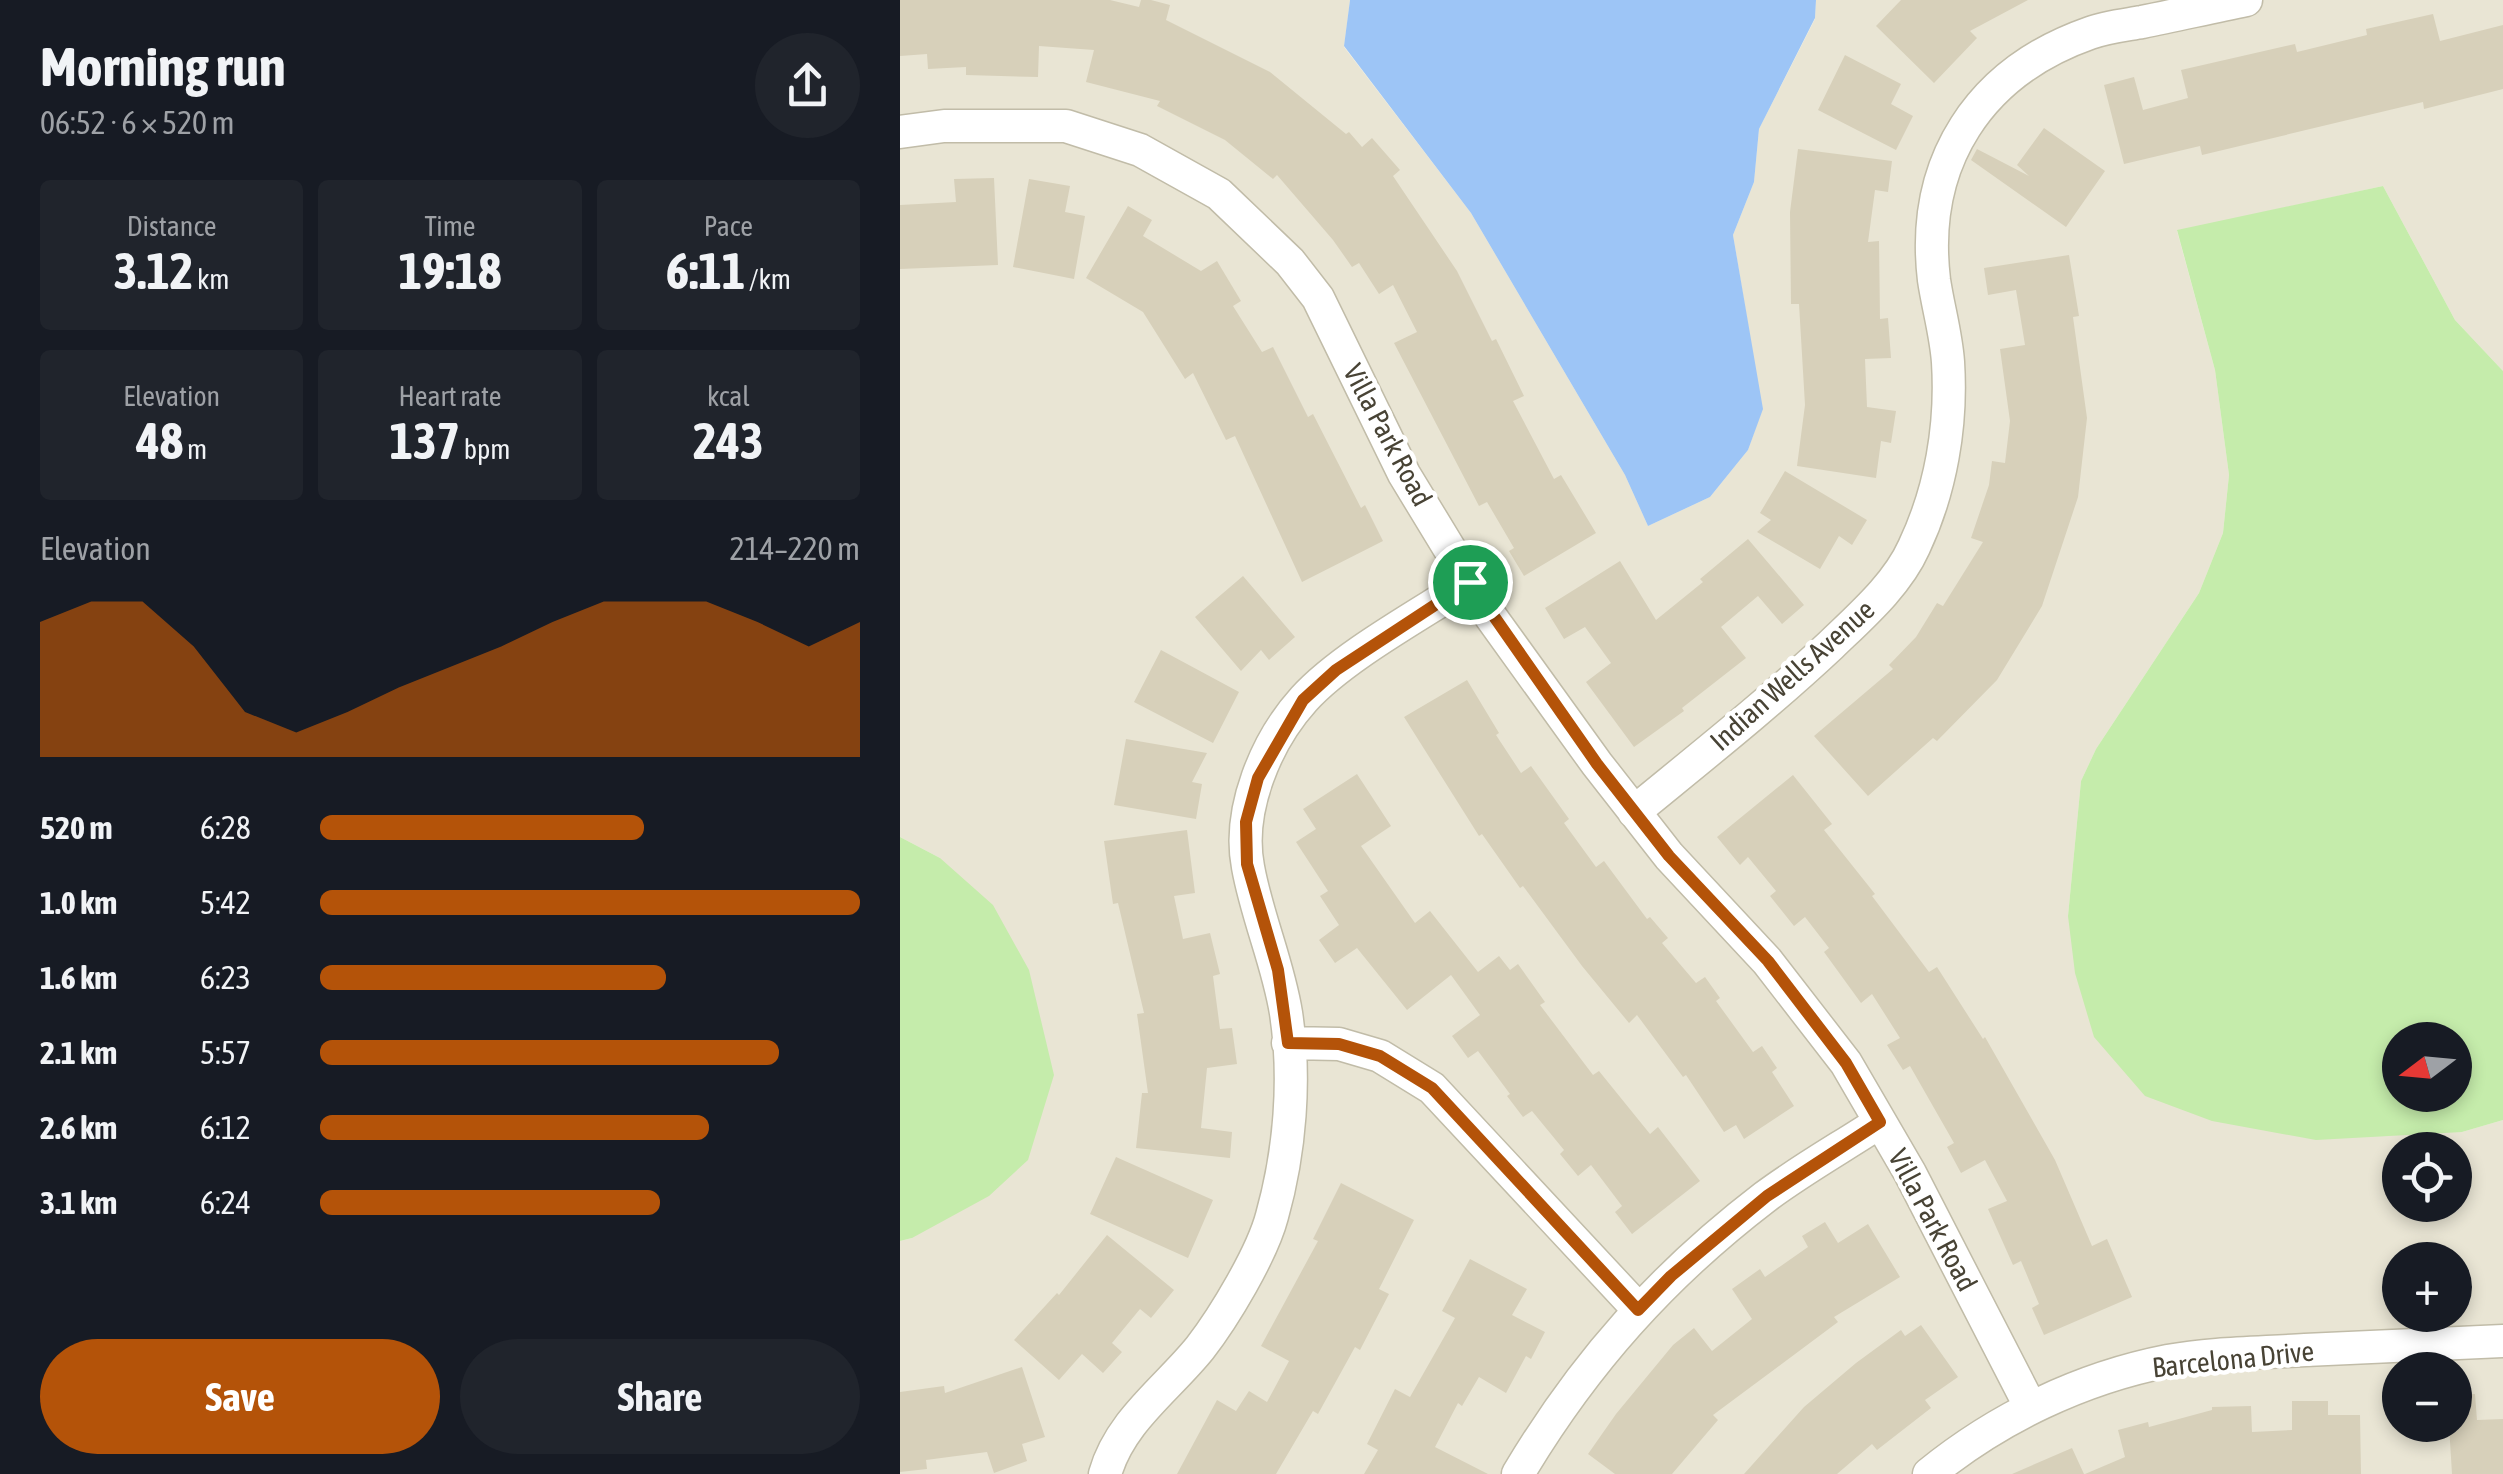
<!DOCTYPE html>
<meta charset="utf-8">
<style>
:root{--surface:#171b24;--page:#20242c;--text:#f1f3f6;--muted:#9ea1a6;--accent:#b45309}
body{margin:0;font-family:"Asap Condensed",sans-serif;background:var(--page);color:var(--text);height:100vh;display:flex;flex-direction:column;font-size:38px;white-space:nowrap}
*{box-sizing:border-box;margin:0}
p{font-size:32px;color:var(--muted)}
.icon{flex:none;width:55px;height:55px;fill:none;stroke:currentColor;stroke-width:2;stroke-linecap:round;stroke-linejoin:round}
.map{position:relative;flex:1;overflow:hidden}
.drawer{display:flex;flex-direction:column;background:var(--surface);width:900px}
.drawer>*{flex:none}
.needle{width:65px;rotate:254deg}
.tools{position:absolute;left:1482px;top:1022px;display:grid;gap:20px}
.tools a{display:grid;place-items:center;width:90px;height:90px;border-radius:50%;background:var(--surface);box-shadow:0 5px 15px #0003;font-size:50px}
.pin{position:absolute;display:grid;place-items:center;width:85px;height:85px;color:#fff;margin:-42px;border:5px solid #fff;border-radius:50%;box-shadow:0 2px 10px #0007}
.round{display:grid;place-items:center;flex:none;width:105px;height:105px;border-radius:52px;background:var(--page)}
.headline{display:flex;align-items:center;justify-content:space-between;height:170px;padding:0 40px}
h1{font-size:55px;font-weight:700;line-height:75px}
.stats{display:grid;grid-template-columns:repeat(3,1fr);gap:15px;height:170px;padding:10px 40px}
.stats div{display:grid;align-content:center;border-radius:10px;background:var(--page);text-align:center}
.stats b{font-size:50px;font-weight:700}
.stats small{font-size:28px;font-weight:400}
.stats p{font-size:28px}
.chart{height:280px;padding:20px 40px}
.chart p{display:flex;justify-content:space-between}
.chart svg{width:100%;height:180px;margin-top:10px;fill:var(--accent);opacity:.7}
.button{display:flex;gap:20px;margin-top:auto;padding:20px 40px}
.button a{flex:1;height:115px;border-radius:60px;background:var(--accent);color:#fff;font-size:40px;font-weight:700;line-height:115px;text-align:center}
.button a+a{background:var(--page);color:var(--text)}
ul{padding:0 40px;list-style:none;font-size:32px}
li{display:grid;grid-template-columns:160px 120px 1fr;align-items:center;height:75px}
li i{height:25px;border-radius:12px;background:var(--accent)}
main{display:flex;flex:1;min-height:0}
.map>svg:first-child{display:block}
.residential{fill:#e9e5d4;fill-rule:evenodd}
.green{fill:#c5ecab;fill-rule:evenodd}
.water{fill:#9dc5f6}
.building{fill:#d7d0ba}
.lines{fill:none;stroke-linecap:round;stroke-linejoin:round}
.minor-casing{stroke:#c1bca8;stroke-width:35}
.minor{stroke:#fff;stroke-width:32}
.route-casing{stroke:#fff;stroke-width:20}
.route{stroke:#b45309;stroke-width:12}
.labels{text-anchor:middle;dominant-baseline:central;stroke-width:9;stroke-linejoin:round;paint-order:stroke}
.street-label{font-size:28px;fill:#484335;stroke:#fff}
</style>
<main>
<section class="drawer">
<div class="headline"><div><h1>Morning run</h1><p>06:52 · 6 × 520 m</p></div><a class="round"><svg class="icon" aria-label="share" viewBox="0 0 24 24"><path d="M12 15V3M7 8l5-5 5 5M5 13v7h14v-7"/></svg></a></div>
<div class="stats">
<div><p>Distance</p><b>3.12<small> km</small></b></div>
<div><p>Time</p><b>19:18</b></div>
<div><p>Pace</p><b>6:11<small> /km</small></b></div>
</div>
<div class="stats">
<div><p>Elevation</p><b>48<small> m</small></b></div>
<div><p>Heart rate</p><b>137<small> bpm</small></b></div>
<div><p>kcal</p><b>243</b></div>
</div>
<div class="chart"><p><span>Elevation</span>214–220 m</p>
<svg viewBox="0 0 160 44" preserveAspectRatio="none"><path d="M0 44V11L10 6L20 6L30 17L40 33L50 38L60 33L70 27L80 22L90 17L100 11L110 6L120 6L130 6L140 11L150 17L160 11V44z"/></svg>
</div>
<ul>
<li><b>520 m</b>6:28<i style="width:60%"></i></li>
<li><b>1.0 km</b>5:42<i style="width:100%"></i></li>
<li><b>1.6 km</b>6:23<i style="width:64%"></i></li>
<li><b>2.1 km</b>5:57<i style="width:85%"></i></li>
<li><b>2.6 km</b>6:12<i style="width:72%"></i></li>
<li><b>3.1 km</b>6:24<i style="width:63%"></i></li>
</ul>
<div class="button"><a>Save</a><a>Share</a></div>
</section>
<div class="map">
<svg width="1603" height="1474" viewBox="0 0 1603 1474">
<rect width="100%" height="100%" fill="#f4f2e6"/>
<path class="residential" d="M0 0H450L444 47 571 213 725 475 748 526 810 497 848 450 862 409 833 235 854 182 859 129 915 19 916 0H1603V371L1555 320 1483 186 1277 231 1315 370 1329 475 1323 533 1299 593 1196 749 1181 781 1168 916 1562 1132 1603 1120V1474H0V1241L12 1238 40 858 0 837ZM1500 1150H1555V1205H1500ZM1500 1260H1555V1315H1500ZM1500 1370H1555V1425H1500Z"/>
<path class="green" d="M1483 186 1555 320 1603 371V1120L1562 1132 1416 1140 1312 1121 1245 1096 1194 1037 1175 973 1168 916 1181 781 1196 749 1299 593 1323 533 1329 475 1315 370 1277 230ZM1500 1040H1555V1095H1500Z
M0 837 40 858 93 905 129 970 154 1075 128 1160 89 1196 12 1238 0 1241Z"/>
<path class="water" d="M450 0H916L915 18 859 129 854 182 833 235 863 409 848 450 810 497 748 526 725 475 571 213 444 46Z"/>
<path class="building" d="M0 0H210L239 7 241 0H251L270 5 266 20 370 72 446 134 449 132 462 147 472 138 500 170 493 176 557 271 592 341 596 339 624 396 613 401 654 479 661 475 696 533 624 576 609 551 614 548 587 502 579 506 494 343 517 332 493 285 479 294 459 263 452 267 433 240 377 175 373 179 325 140 257 106 260 101 186 82 194 50 139 46 138 77 66 75V67L28 69 27 54 0 56Z
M1001 0H1128L1070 31 1077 38 1034 83 976 26Z
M1533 14 1540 41 1603 25V89L1524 109 1523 102 1302 155 1300 146 1224 164 1204 85 1234 77 1243 110 1288 98 1281 70 1395 44 1397 52 1467 35 1466 29Z
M945 55 1001 84 991 104 1013 116 996 150 918 110Z
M1144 128 1205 171 1166 227 1071 160 1077 149 1129 176 1117 165Z
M898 149 992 161 988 192 975 190 968 242 979 241 980 319 988 318 991 358 965 359 967 407 996 411 991 443 981 441 976 478 897 466 905 405 899 304H891L890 212Z
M94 178 98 265 0 269V205L56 202 54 179Z
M129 179 170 186 165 212 185 216 174 279 113 267Z
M228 206 252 220 243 236 301 271 317 261 341 301 333 306 362 352 373 347 408 417 413 414 461 508 465 505 483 541 402 582 335 436 326 440 293 373 285 379 243 312 186 278Z
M1169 255 1179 316 1173 317 1187 418 1178 497 1142 606 1097 680 1037 741 1033 738 968 796 914 736 993 669 989 665 1016 637 1037 603 1043 606 1083 542 1071 538 1089 485 1092 461 1105 463 1110 421 1100 349 1125 345 1116 290 1088 295 1084 268Z
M885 471 967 520 952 545 939 536 920 569 857 532 871 520 860 513Z
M848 539 904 605 882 624 858 596 821 627 846 658 782 708 784 711 734 747 686 682 711 663 685 627 664 639 645 608 720 561 756 620 803 582 800 579Z
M343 576 395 637 369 660 361 650 341 671 295 617Z
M261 650 339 692 313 743 234 702Z
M567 680 599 733 596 735 621 773 631 766 669 819 664 823 696 867 704 861 747 919 750 917 768 938 762 943 796 983 805 977 820 998 816 1001 853 1052 862 1046 877 1068 872 1072 894 1106 844 1139 836 1125 824 1132 786 1075 783 1077 737 1015 729 1023 682 966 623 886 620 888 582 834 579 836 504 717Z
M226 739 307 753 292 782 302 784 296 819 214 805Z
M457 774 491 826 461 846 515 923 530 911 578 972 599 956 610 970 618 964 645 1002 640 1005 693 1075 699 1071 750 1134 758 1127 800 1181 732 1234 715 1212 722 1206 691 1165 678 1176 660 1154 664 1150 632 1111 623 1117 607 1096 610 1094 578 1051 568 1058 552 1036 580 1015 551 975 507 1010 457 948 435 963 419 940 439 925 420 896 428 891 396 842 416 829 403 809Z
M893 775 932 824 924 830 975 894 972 896 1029 972 1037 967 1083 1039 1085 1037 1155 1160 1192 1246 1207 1239 1232 1297 1144 1335 1132 1308 1139 1304 1121 1261 1113 1265 1088 1209 1107 1201 1085 1160 1061 1173 1047 1147 1054 1143 1010 1066 1003 1070 987 1045 1000 1038 972 994 961 1003 924 952 929 948 905 917 894 926 870 896 876 891 848 857 840 865 817 837Z
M287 830 295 893 274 896 283 939 310 933 320 974 313 976 320 1029 332 1028 337 1064 307 1068 301 1128 332 1132 330 1158 236 1148 242 1093H248L237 1014 244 1013 218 903 213 904 204 841Z
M216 1157 313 1200 288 1258 190 1214Z
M441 1183 514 1220 479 1289 489 1294 460 1350 455 1347 418 1414 413 1411 376 1474H277L317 1400 336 1411 349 1391 367 1402 389 1361 361 1346 418 1241 413 1239Z
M925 1222 938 1243 968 1224 1000 1277 934 1317 938 1322 813 1415 818 1420 772 1474H715L688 1454 716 1414 773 1345 794 1328 812 1351 852 1319 832 1289 860 1269 865 1277 908 1247 902 1236Z
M207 1235 274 1290 251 1318 240 1309 212 1343 222 1352 203 1373 182 1354 159 1380 114 1340 157 1293 159 1295Z
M570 1259 627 1289 612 1315 645 1332 631 1359 626 1356 606 1393 579 1377 562 1406 558 1403 535 1447 588 1474H464L478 1450 467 1444 495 1389 510 1397 555 1318 542 1311Z
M1021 1325 1058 1377 1025 1400 1031 1408 977 1450 972 1444 937 1474H844L904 1407 956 1363 1001 1330 1005 1336Z
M122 1367 145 1437 122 1444 127 1461 94 1473 87 1452 26 1460 27 1469 0 1472V1392L44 1386 45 1393Z
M1575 1394 1577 1420 1603 1419V1474H1552L1549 1425H1555V1395Z
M1392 1401H1428V1415H1460L1461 1474H1185L1225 1457 1218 1430 1248 1422 1249 1427 1312 1410V1407L1351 1406 1352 1432 1392 1430Z
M1172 1448 1184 1474H1112Z"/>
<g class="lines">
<defs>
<path id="minor" d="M0 132 44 126H166L240 150 319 194 390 262 418 298 504 474 591 617 697 764 769 856 867 961 946 1063 1010 1173 1131 1408
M734 812C801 757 868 704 931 645 961 616 997 585 1014 547 1041 490 1052 425 1048 362 1046 334 1038 307 1034 280 1020 162 1079 72 1190 33 1206 27 1225 25 1242 22 1277 15 1311 7 1346 0
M388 1043 439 1044 480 1056 532 1088 739 1310
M205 1474C220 1421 267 1389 300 1348 324 1317 362 1254 372 1216 390 1152 396 1079 386 1013 378 963 357 917 348 867 337 810 366 741 404 699 442 657 521 614 570 582
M618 1474C684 1363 763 1275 865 1197 901 1170 942 1147 980 1122
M1029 1474C1098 1418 1181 1378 1268 1361 1312 1353 1360 1353 1405 1350 1471 1347 1537 1344 1603 1341"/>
</defs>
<use href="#minor" class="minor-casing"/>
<use href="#minor" class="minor"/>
</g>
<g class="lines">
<defs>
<path id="route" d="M570 582 697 764 769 856 868 961 946 1063 980 1122 867 1196 771 1276 738 1310 532 1088 480 1056 439 1044 388 1043 378 970 347 864 346 822 358 778 403 700 436 670Z"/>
</defs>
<use href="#route" class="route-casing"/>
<use href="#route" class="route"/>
</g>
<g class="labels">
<g class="street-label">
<text transform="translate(488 435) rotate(62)">Villa Park Road</text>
<text transform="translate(892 675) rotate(-42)">Indian Wells Avenue</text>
<text transform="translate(1033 1220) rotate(62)">Villa Park Road</text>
<text transform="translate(1333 1359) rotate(-6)">Barcelona Drive</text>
</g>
</g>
</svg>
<div class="tools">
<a><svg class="needle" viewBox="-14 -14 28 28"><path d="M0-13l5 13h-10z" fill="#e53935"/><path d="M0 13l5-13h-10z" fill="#9ea1a6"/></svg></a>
<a><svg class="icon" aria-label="locate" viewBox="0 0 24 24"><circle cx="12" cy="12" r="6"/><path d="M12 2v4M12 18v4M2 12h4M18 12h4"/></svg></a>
<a>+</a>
<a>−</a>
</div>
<div class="pin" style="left:570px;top:582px;background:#1e9e55"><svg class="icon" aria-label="arrive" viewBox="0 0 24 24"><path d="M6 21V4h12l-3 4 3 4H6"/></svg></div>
</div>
</main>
